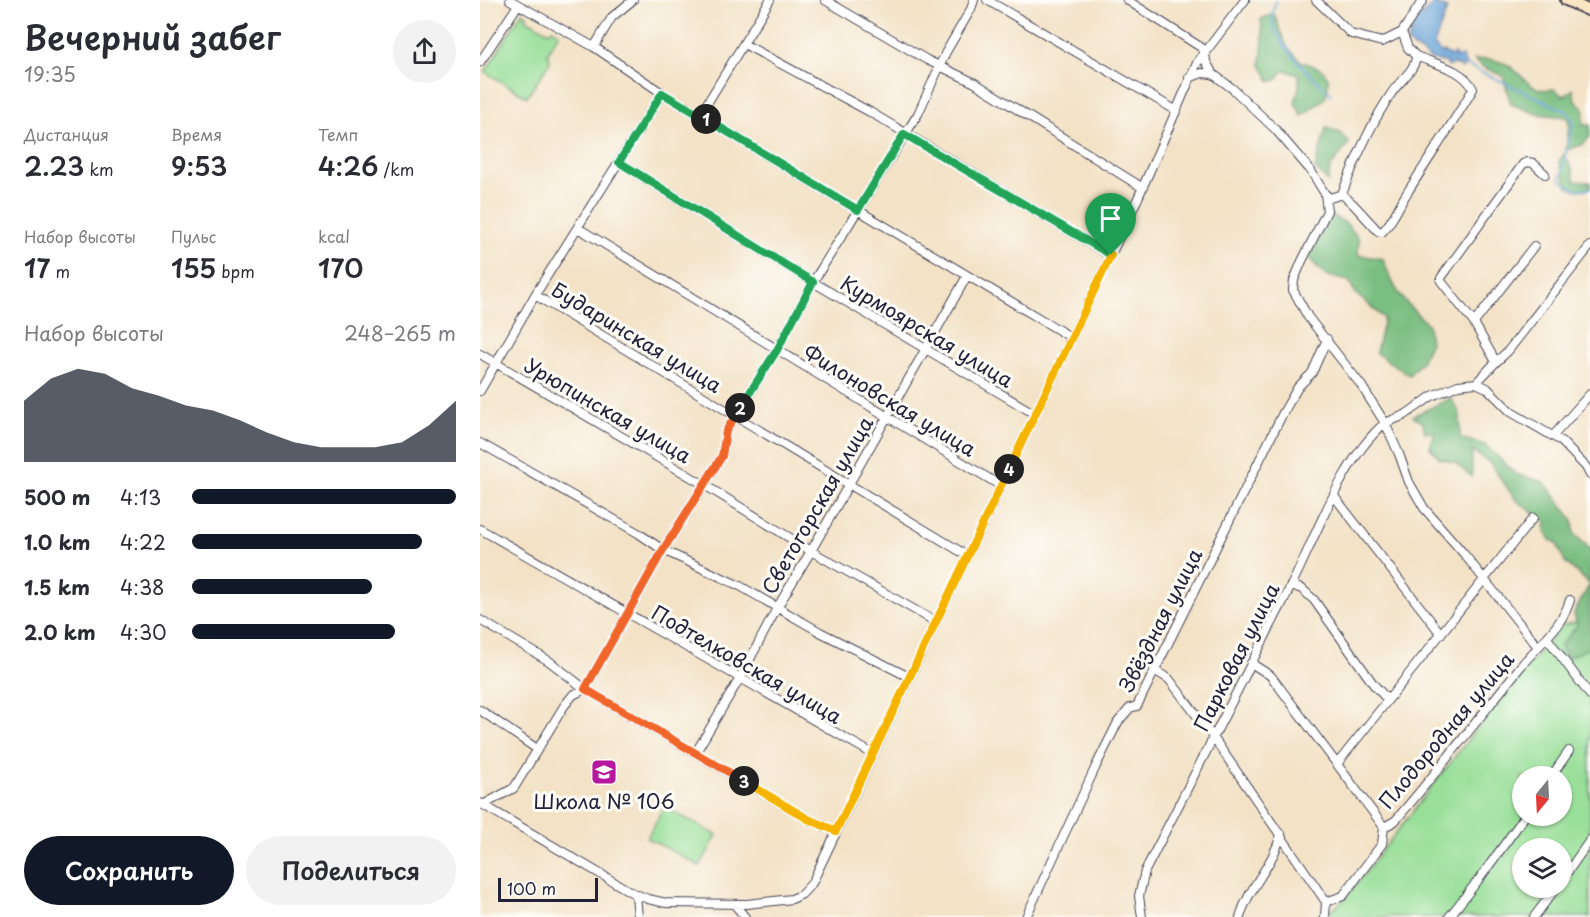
<!DOCTYPE html>
<html lang="ru">
<meta charset="utf-8">
<style>
:root{--surface:#fff;--page:#f2f2f3;--text:#2b2b33;--muted:#7c7c81;--accent:#111827}
body{margin:0;font-family:"Playpen Sans",sans-serif;background:var(--page);color:var(--text);height:100vh;display:flex;flex-direction:column;font-size:22px;white-space:nowrap}
*{box-sizing:border-box;margin:0}
p{font-size:20px;color:var(--muted)}
.icon{flex:none;width:33px;height:33px;fill:none;stroke:currentColor;stroke-width:2;stroke-linecap:round;stroke-linejoin:round}
.map{position:relative;flex:1;overflow:hidden}
.sheet{display:flex;flex-direction:column;background:var(--surface);width:480px}
.sheet>*{flex:none}
.needle{width:39px;rotate:198deg}
.fabs{position:absolute;left:1032px;top:766px;display:grid;gap:12px}
.fabs a{display:grid;place-items:center;width:60px;height:60px;border-radius:50%;background:var(--surface);box-shadow:0 2px 4px #0004;font-size:30px}
.scale{position:absolute;left:18px;bottom:15px;width:100px;box-sizing:border-box;padding-left:6px;border:3px solid #22223b;border-top:0;font-size:16px;line-height:21px;white-space:nowrap;color:#22223b;-webkit-text-stroke:4px #fdfcf7;paint-order:stroke}
.pin{position:absolute;display:grid;place-items:center;width:51px;height:51px;color:#fff;margin:-62px -26px;border-radius:50% 50% 50% 0;rotate:-45deg;box-shadow:0 0 6px #0007}
.pin .icon{rotate:45deg}
.km{position:absolute;width:30px;height:30px;margin:-15px;border-radius:50%;background:#222;color:#fff;font-size:16px;line-height:30px;text-align:center}
.round{display:grid;place-items:center;flex:none;width:63px;height:63px;border-radius:32px;background:var(--page)}
.headline{display:flex;align-items:center;justify-content:space-between;height:102px;padding:0 24px}
h1{font-size:33px;font-weight:600;line-height:45px}
.figures{display:grid;grid-template-columns:repeat(3,1fr);gap:9px;height:102px;padding:6px 24px}
.figures div{display:grid;align-content:center}
.figures b{font-size:26px;font-weight:600}
.figures small{font-size:16px;font-weight:400}
.figures p{font-size:16px}
.chart{height:168px;padding:12px 24px}
.chart p{display:flex;justify-content:space-between}
.chart svg{width:100%;height:108px;margin-top:6px;fill:var(--accent);opacity:.7}
.primary-button{display:flex;gap:12px;margin-top:auto;padding:12px 24px}
.primary-button a{flex:1;height:69px;border-radius:36px;background:var(--accent);color:#fff;font-size:24px;font-weight:600;line-height:69px;text-align:center}
.primary-button a+a{background:var(--page);color:var(--text)}
ul{padding:0 24px;list-style:none;font-size:20px}
li{display:grid;grid-template-columns:96px 72px 1fr;align-items:center;height:45px}
li i{height:15px;border-radius:8px;background:var(--accent)}
main{display:flex;flex:1;min-height:0}
.map>svg:first-child{display:block}
.green{fill:#99df99;stroke:#5e806a;stroke-width:1.5;fill-rule:evenodd}
.forest{fill:#7abe81;stroke:#4e705e;stroke-width:1.5}
.water{fill:#65a0d5;stroke:#446188;stroke-width:1.5}
.lines{fill:none;stroke-linecap:round;stroke-linejoin:round}
.stream{stroke:#65a0d5;stroke-width:2}
.minor-casing{stroke:#413f50;stroke-width:10}
.secondary-casing{stroke:#413f50;stroke-width:14}
.minor{stroke:#fff;stroke-width:8}
.secondary{stroke:#fbe6c3;stroke-width:10}
.split-1-casing{stroke:#fff;stroke-width:12}
.split-2-casing{stroke:#fff;stroke-width:12}
.split-3-casing{stroke:#fff;stroke-width:12}
.split-4-casing{stroke:#fff;stroke-width:12}
.split-5-casing{stroke:#fff;stroke-width:12}
.split-1{stroke:#22a559;stroke-width:8}
.split-2{stroke:#22a559;stroke-width:8}
.split-3{stroke:#f0652b;stroke-width:8}
.split-4{stroke:#f5b400;stroke-width:8}
.split-5{stroke:#f5b400;stroke-width:8}
.labels{text-anchor:middle;dominant-baseline:central;stroke-width:6;stroke-linejoin:round;paint-order:stroke}
.street-label{font-size:20px;fill:#22223b;stroke:#fdfcf7}
.poi-label{font-size:20px;fill:#22223b;stroke:#fdfcf7}
</style>
<main>
<section class="sheet">
<div class="headline"><div><h1>Вечерний забег</h1><p>19:35</p></div><a class="round"><svg class="icon" aria-label="share" viewBox="0 0 24 24"><path d="M12 15V3M7 8l5-5 5 5M5 13v7h14v-7"/></svg></a></div>
<div class="figures">
<div><p>Дистанция</p><b>2.23<small> km</small></b></div>
<div><p>Время</p><b>9:53</b></div>
<div><p>Темп</p><b>4:26<small> /km</small></b></div>
</div>
<div class="figures">
<div><p>Набор высоты</p><b>17<small> m</small></b></div>
<div><p>Пульс</p><b>155<small> bpm</small></b></div>
<div><p>kcal</p><b>170</b></div>
</div>
<div class="chart"><p><span>Набор высоты</span>248–265 m</p>
<svg viewBox="0 0 160 44" preserveAspectRatio="none"><path d="M0 44V19L10 10L20 6L30 8L40 14L50 17L60 21L70 23L80 27L90 32L100 36L110 38L120 38L130 38L140 36L150 29L160 19V44z"/></svg>
</div>
<ul>
<li><b>500 m</b>4:13<i style="width:100%"></i></li>
<li><b>1.0 km</b>4:22<i style="width:87%"></i></li>
<li><b>1.5 km</b>4:38<i style="width:68%"></i></li>
<li><b>2.0 km</b>4:30<i style="width:77%"></i></li>
</ul>
<div class="primary-button"><a>Сохранить</a><a>Поделиться</a></div>
</section>
<div class="map">
<svg width="1110" height="917" viewBox="0 0 1110 917">
<rect width="100%" height="100%" fill="#fdfcf7"/>
<filter id="ink" filterUnits="userSpaceOnUse"><feTurbulence type="fractalNoise" baseFrequency=".0167" numOctaves="2"/><feDisplacementMap in="SourceGraphic" scale="12" xChannelSelector="R" yChannelSelector="G"/><feConvolveMatrix kernelMatrix="1 2 1 2 8 2 1 2 1" color-interpolation-filters="sRGB"/></filter>
<filter id="wash" filterUnits="userSpaceOnUse"><feTurbulence type="fractalNoise" baseFrequency=".008" numOctaves="4" result="noise"/><feDisplacementMap in="SourceGraphic" scale="24" xChannelSelector="R" yChannelSelector="G"/><feGaussianBlur stdDeviation="1.35" result="paint"/><feColorMatrix in="noise" values="0 0 0 0 0 0 0 0 0 0 0 0 0 0 0 0 0 1.4 0 .05"/><feComposite in="paint" operator="in"/></filter>
<g filter="url(#wash)">
<rect width="100%" height="100%" fill="#f3e2c6"/>
<path class="green" d="M42 12 47 15 46 19 69 32 72 29 79 33 67 54 69 55 70 62 47 97 5 72Z
M1110 620V917H851L849 912 864 900 1025 692 1083 625ZM1042 777H1082V816H1042ZM1042 849H1082V888H1042Z
M184 807 237 835 220 866 167 838Z"/>
<path class="forest" d="M794 14 807 47 822 62 842 69 848 78V88L845 98 822 116 815 103 819 87V75L804 70 795 81H790L781 65 783 36 781 19Z
M1007 59C1013 60 1020 61 1026 64 1045 74 1048 94 1074 89L1084 96 1093 89 1095 101 1104 108 1103 125H1110V137L1102 145 1086 150 1089 124 1087 117 1057 114 1031 104 1023 76 1003 67 994 60Z
M846 128 860 133 869 143 850 168 848 182 835 168Z
M1084 154 1092 169 1095 181 1110 182V189L1097 190 1088 187 1079 161Z
M851 215 867 224 879 239 878 255 903 259C914 291 923 302 948 324L950 344 941 362 929 375 896 353 904 318 876 294 869 281 845 275 829 258Z
M971 398 980 414V438L1005 445 1036 474 1064 482 1093 520 1094 534 1110 549V584L1085 562 1076 542 1070 540 1065 531 1066 522 1036 500 1009 462 992 451V477L974 462 959 458 950 447 955 432 945 433 943 423 933 416Z
M1110 584V648L1088 657 1080 646 1097 626 1094 613Z"/>
<path class="water" d="M955 3 967 9 954 45 961 53 964 52 971 56 975 54 976 58 982 56 986 65 982 68 974 64 968 67 966 62C946 63 947 52 933 48L927 41C932 35 932 27 936 21 939 17 951 6 955 3Z"/>
<g class="lines">
<path class="stream" d="M796 0C795 6 792 13 792 19 795 42 833 78 851 94
M986 65 1088 112 1093 122 1080 180 1095 189H1110"/>
</g>
</g>
<g filter="url(#ink)">
<g class="lines">
<defs>
<path id="minor" d="M30 0 114 47 182 93 592 338
M345 0 447 60 495 83 663 188
M507 0 697 111
M647 0 722 48 725 52 726 62 733 74 753 89 795 129 831 171 845 194 850 198 862 194 874 205 898 231 902 232C913 222 919 205 927 193 949 158 972 125 993 89 984 69 955 64 936 56
M836 0 871 34 902 42 922 32 943 0
M264 44 390 112 631 256
M114 47 132 17 153 0
M0 62 38 5
M709 78 722 73 733 74
M220 115 290 0
M139 162 333 282 555 414
M845 194 847 211 822 261 814 280 813 290 828 317 881 385 905 423 925 415 952 396 978 385 996 383 1007 388 1031 412 1081 441 1106 467 1110 475
M862 194C875 160 890 125 911 94 918 82 936 70 936 56L928 48 922 32
M98 228 521 486
M55 295 488 556
M994 323 1054 246
M0 354 223 484 331 551 456 622
M1016 362 1028 351 1110 246
M996 383 1016 362 994 323 961 281V278L1043 164 1048 162 1053 163 1065 174
M0 391 55 295 182 93
M1073 436 1110 394
M0 443 158 533 183 550 260 586 340 632 429 677
M854 496 961 634
M0 529 393 754
M811 585 822 589 834 600 894 685 908 700
M0 620 69 661 105 689 328 819 356 831
M1067 638 1110 695
M771 663 791 676 904 827
M674 670 689 679 733 737 846 902
M0 710 57 749
M216 752 260 678 297 608 331 551 487 276
M857 764 1053 518
M1071 777 1089 751
M0 803 151 892 168 899 186 903 267 904 312 899 322 894 332 883 658 198 717 63 765 0
M3 805 34 788 84 706 93 695 105 689 183 550 242 456 246 431 297 350 333 282 438 114 466 52 491 9 494 0
M1082 880 1110 840
M156 895 158 917
M846 902 863 896 902 844 904 827 915 821C958 771 999 718 1041 666 1058 645 1082 627 1090 600
M254 904 265 917
M546 917 616 766 638 722 650 708 657 706 803 413 818 387 832 373 847 339
M662 917 659 896 665 871C713 776 762 682 810 588 836 537 862 459 905 423L919 454 929 482 944 508 984 554 1058 647
M760 917C769 886 793 866 801 834
M845 917 846 902
M969 917 1000 878 1045 816
M1054 917 1076 888"/>
<path id="secondary" d="M1086 0 1110 11"/>
</defs>
<use href="#minor" class="minor-casing"/>
<use href="#secondary" class="secondary-casing"/>
<use href="#minor" class="minor"/>
<use href="#secondary" class="secondary"/>
</g>
</g>
<g class="lines" filter="url(#ink)">
<defs>
<path id="split-1" d="M226 119 378 210 424 134 631 255"/>
<path id="split-2" d="M226 119 182 93 139 162 333 282 297 350 260 408"/>
<path id="split-3" d="M260 408 246 431 242 456 183 550 105 689 264 781"/>
<path id="split-4" d="M264 781 328 819 356 831 529 469"/>
<path id="split-5" d="M529 469 631 255"/>
</defs>
<use href="#split-1" class="split-1-casing"/>
<use href="#split-2" class="split-2-casing"/>
<use href="#split-3" class="split-3-casing"/>
<use href="#split-4" class="split-4-casing"/>
<use href="#split-5" class="split-5-casing"/>
<use href="#split-1" class="split-1"/>
<use href="#split-2" class="split-2"/>
<use href="#split-3" class="split-3"/>
<use href="#split-4" class="split-4"/>
<use href="#split-5" class="split-5"/>
</g>
<defs>
<symbol id="school-square" viewBox="-11 -11 22 22"><rect x="-9" y="-9" width="18" height="18" rx="4" fill="#b5179e" stroke="#fdfcf7"/><path d="M0-5L7-2L0 1L-7-2ZM-4 1L0 2.5L4 1V4Q0 6-4 4Z" fill="#fff"/></symbol>
</defs>
<g fill-rule="evenodd">
<use href="#school-square" x="109" y="757" width="30" height="30"/>
</g>
<g class="labels">
<g class="street-label">
<text transform="translate(447 331) rotate(31)">Курмоярская улица</text>
<text transform="translate(157 337) rotate(31)">Бударинская улица</text>
<text transform="translate(410 400) rotate(31)">Филоновская улица</text>
<text transform="translate(128 410) rotate(30)">Урюпинская улица</text>
<text transform="translate(337 505) rotate(-60)">Светогорская улица</text>
<text transform="translate(680 620) rotate(-63)">Звёздная улица</text>
<text transform="translate(756 657) rotate(-63)">Парковая улица</text>
<text transform="translate(267 664) rotate(30)">Подтелковская улица</text>
<text transform="translate(966 730) rotate(-50)">Плодородная улица</text>
</g>
<g class="poi-label">
<text x="124" y="801">Школа № 106</text>
</g>
</g>
</svg>
<div class="fabs">
<a><svg class="needle" viewBox="-14 -14 28 28"><path d="M0-13l5 13h-10z" fill="#e53935"/><path d="M0 13l5-13h-10z" fill="#7c7c81"/></svg></a>
<a><svg class="icon" aria-label="layers" viewBox="0 0 24 24"><path d="M12 4l9 5-9 5-9-5zM3 14l9 5 9-5"/></svg></a>
</div>
<div class="scale">100 m</div>
<div class="pin" style="left:631px;top:255px;background:#1e9e55"><svg class="icon" aria-label="arrive" viewBox="0 0 24 24"><path d="M6 21V4h12l-3 4 3 4H6"/></svg></div>
<b class="km" style="left:226px;top:119px">1</b>
<b class="km" style="left:260px;top:408px">2</b>
<b class="km" style="left:264px;top:781px">3</b>
<b class="km" style="left:529px;top:469px">4</b>
</div>
</main>
